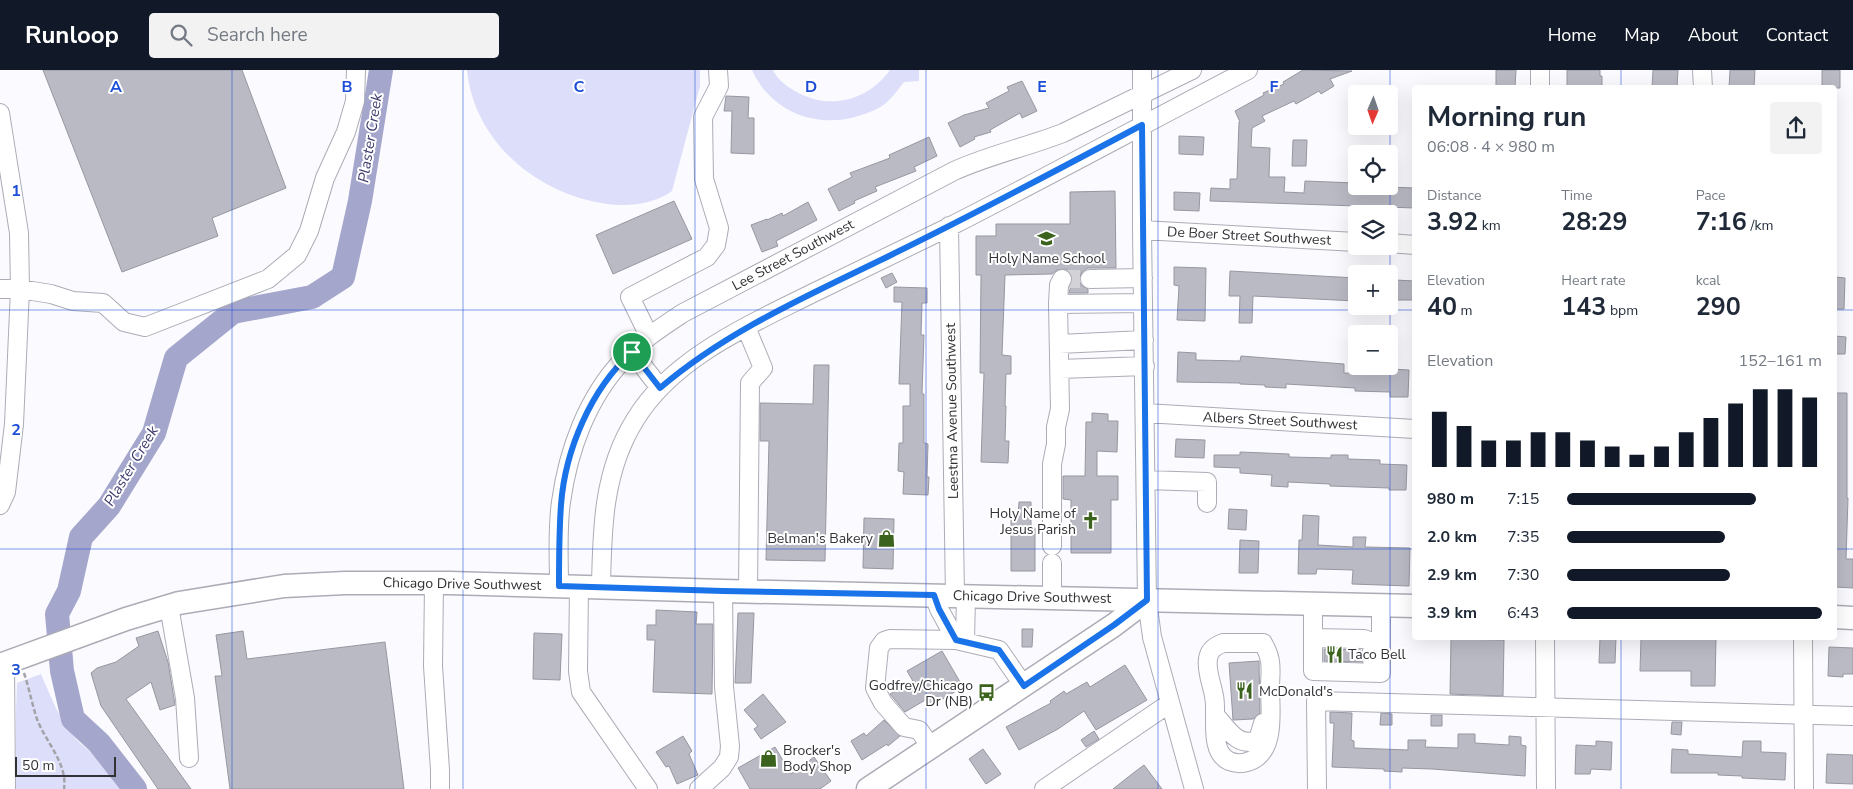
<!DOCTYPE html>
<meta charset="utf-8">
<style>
:root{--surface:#fff;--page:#f2f2f3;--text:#1f2937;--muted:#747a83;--accent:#111827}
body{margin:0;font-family:"Nunito Sans",sans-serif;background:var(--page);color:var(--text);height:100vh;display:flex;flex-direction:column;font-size:19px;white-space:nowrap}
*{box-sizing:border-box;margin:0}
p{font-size:16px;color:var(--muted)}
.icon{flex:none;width:28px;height:28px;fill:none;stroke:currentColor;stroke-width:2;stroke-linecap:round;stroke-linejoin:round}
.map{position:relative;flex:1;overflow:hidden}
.drawer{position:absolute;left:1412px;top:15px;width:425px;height:555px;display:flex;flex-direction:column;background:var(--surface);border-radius:5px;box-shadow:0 5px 20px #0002}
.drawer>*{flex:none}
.needle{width:32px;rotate:182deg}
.controls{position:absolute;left:1348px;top:15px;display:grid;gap:10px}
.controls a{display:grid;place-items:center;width:50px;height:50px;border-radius:5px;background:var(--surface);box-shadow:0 5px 20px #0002;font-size:25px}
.scale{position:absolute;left:15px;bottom:12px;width:101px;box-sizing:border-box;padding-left:5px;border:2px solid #313136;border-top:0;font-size:14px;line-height:18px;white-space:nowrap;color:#313136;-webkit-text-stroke:4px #fff;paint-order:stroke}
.pin{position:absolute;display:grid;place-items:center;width:42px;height:42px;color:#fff;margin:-21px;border:2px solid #fff;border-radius:50%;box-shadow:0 1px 5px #0007}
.round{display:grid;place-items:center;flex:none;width:52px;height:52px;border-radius:5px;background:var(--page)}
.headline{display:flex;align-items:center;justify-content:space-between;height:85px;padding:0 15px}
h1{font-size:28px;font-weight:700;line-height:38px}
.figures{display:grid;grid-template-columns:repeat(3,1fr);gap:8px;height:85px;padding:5px 15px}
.figures div{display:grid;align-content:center}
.figures b{font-size:25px;font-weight:700}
.figures small{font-size:14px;font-weight:400}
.figures p{font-size:14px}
.chart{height:140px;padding:10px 15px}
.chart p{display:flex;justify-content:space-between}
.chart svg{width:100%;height:90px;margin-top:5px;stroke:var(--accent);stroke-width:6}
ul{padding:0 15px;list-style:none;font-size:16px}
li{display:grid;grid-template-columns:80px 60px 1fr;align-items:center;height:38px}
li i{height:12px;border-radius:6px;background:var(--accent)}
header{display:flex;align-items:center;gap:30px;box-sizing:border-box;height:70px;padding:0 25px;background:var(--accent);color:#fff}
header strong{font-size:24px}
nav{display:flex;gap:28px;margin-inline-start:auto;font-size:18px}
.search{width:350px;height:45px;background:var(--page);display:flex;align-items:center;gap:12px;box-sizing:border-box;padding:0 18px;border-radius:5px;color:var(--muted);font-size:19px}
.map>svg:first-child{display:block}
.green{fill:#dddefa}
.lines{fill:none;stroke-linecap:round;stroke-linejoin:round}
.river{stroke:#a5a6cc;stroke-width:24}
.building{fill:#babac5;stroke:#9697a1}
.minor-tunnel{stroke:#d2d2d7;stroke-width:18;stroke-dasharray:18 9;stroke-linecap:butt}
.minor-casing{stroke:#acacb7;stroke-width:20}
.major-casing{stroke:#acacb7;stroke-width:25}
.path{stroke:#a3a3a8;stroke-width:2.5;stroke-dasharray:5 2.5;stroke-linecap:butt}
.minor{stroke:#fff;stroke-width:18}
.major{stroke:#fff;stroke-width:22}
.route-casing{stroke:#fff;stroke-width:10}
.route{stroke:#1a73e8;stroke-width:6}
.grid{fill:none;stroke:#1d4ed8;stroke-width:1;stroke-opacity:0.55}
.labels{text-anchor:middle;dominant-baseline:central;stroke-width:4;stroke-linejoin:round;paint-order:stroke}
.street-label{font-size:14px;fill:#313136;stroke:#fff}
.poi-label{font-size:14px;fill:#313136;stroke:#fff;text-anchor:end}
.water-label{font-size:15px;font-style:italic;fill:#3e3b6d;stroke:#fff}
.grid-label{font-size:16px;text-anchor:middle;font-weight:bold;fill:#1d4ed8;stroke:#fff;stroke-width:4;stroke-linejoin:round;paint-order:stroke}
</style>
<header>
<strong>Runloop</strong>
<div class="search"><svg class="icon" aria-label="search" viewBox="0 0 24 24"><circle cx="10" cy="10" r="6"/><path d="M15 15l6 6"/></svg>Search here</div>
<nav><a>Home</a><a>Map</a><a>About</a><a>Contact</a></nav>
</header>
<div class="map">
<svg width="1853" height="719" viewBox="0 0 1853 719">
<rect width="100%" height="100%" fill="#fafaff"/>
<path class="green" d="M467 0H700V16L672 121C654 134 629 137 607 134 538 125 474 72 467 0Z
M752 0H773C777 9 786 16 795 21 828 41 868 31 890 0H919V11L904 12C898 19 893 27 886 33 878 40 865 44 855 47 813 58 770 40 752 0Z
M41 604C50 625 61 653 76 669 89 683 121 702 126 719H16V641L17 613Z"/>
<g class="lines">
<path class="river" d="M135 719 99 673 73 649 62 601 57 544 69 521 81 467 109 436 154 363 176 288 233 242 312 227 343 207 360 131 381 0"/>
</g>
<path class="building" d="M43 0H242L286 118 212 148 218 166 122 202Z
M1303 0 1352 1 1330 9 1334 16 1321 24 1319 21 1296 34 1294 31 1262 46 1265 51 1252 58 1251 77 1270 78 1269 107H1285L1284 122 1304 123 1305 111 1356 113V116L1415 118V138L1210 131 1211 118 1230 119V109H1237L1239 52H1240L1235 41 1264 25 1263 23 1284 14 1283 12Z
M1496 0H1516L1515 18H1496Z
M1567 0H1600V6H1602V18H1567Z
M1653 0H1678L1677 18H1652Z
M1730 0H1755L1754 18H1729Z
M1822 0H1840V18H1822Z
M1022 11 1037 41 1022 48 1020 43 990 60 991 62 974 67 975 69 960 77 948 53 964 45 989 38 986 33 1009 21 1007 17Z
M726 26 749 27 748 48H754V84L731 83 732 41H724Z
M1179 66 1204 67 1203 85 1179 84Z
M929 67 937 86 914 97 916 101 875 117 877 121 854 131 855 133 839 141 828 119 852 107 850 103 890 88 889 85Z
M1293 70H1307L1306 96H1292Z
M1115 121 1116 198H1088L1084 200 1081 204 1079 210 1081 215 1088 219V223H1069L1073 208 1071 203 1066 199 1057 200 1052 204 1005 205 1002 285 1011 286V304H1006L1005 336H1006L1005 371H1009L1008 393 981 392 984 303H980L981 205H976V166H996V154H1070V122Z
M1174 122 1200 123 1199 141 1174 140Z
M674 131 692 169 613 204 596 165Z
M808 132 817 150 776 171 778 176 762 182 751 155 767 149V150L782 143 783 146Z
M1174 197 1206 198 1205 251 1177 250 1179 216 1174 215Z
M1230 201 1356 208V231L1253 226 1252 253H1239L1240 226H1229Z
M892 203 897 212 886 218 881 208Z
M1835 207 1845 208 1844 239H1835Z
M1395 210 1414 211V230H1394Z
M894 217 927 218V233H922L921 265H924L922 324H924V373L928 374 927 407H929L928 425 903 424 904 402 898 401 899 373H903V336H910V314H899L902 232H894Z
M1835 266 1846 267 1845 284H1835Z
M1178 282 1196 283V290L1240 291 1241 286 1344 294V303L1391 304V299L1409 300 1408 327H1390V322L1355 321V318L1286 314V318L1265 317V315L1240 314V313L1177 312Z
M814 295H829L825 491 766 490 769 371H760V333L813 334Z
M1835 323H1847V428H1848L1846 489H1853V518L1835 517Z
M1092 343 1108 344V351H1118L1117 382 1097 381V406H1118V430H1111V483H1071V430L1063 429V406H1085L1086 352H1092Z
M1176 369 1205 370 1204 388 1175 387Z
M1240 382 1289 384V387L1331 388V385H1348V389L1380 390V394L1407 395 1406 420H1389V418L1330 416V414L1288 412V417L1271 416 1272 405 1240 403V398L1214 397V385H1240Z
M1019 432H1031V458H1035V501H1011V446H1018Z
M1229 439 1247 440 1246 460 1228 459Z
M1303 445 1319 446 1318 475 1353 477V467H1366L1365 477 1410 478 1409 516 1352 514 1353 500 1317 499 1316 504H1298L1299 470H1302Z
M864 448 894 449 893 499 863 498Z
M1240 470 1259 471 1258 503H1239Z
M656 540 697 542 696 554H713L712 624 653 622 655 570H647V555H656Z
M738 543H754L751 613H735Z
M1022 559H1033L1032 577H1022Z
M158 561 168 592 175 635 160 640 151 612 126 629 191 719H158L101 636 91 603 97 598 116 592 139 576 136 568Z
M243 561 247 589 385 572 404 719H230L215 606H222L216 565Z
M534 563 562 564 560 610 533 609Z
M1600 568H1616L1615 593H1599Z
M1641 568H1716L1715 616H1691V601H1640Z
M1451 569 1504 570 1503 626 1450 624Z
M1829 577 1853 578V604H1843V607L1828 606Z
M1324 579 1361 580 1362 592 1324 591Z
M942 581 963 617 931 636 927 629 905 642 890 624 913 611 907 601Z
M1259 591 1260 643 1253 649 1233 650 1229 593Z
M1125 595 1147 630 1096 660 1084 641 1058 659 1019 680 1006 657 1051 633 1050 631 1064 621 1066 624 1087 612 1090 617Z
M763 624 786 652 761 669 754 659 758 656 744 640Z
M1330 642 1352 643 1351 670 1354 671V678L1408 680V670H1426L1425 677 1458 678V664H1475V673L1509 675V666L1521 667V675L1526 676 1525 706 1432 699 1402 698V702L1384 701V699L1332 697 1334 653H1330Z
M1381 643 1392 644V655H1380Z
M1431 645H1442V656H1431Z
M884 650 900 666 888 676 887 674 862 690 851 671 864 663 866 666Z
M1672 652H1682L1681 665 1671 664Z
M1094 661 1099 669 1086 677 1081 670Z
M683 666 692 681 689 684 698 705 677 714 669 696 666 697 656 682Z
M1596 671 1612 672 1611 700 1591 699 1590 704H1575L1576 675 1596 676Z
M1743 671H1761V682L1786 683 1785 710 1742 708V706L1718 705V703H1671L1672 679 1688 680V684L1742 687Z
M775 677 791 704 814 687 831 711 820 719H750L738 698Z
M983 679 1001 704 986 714 969 689Z
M1827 684 1853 685V714L1826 713Z
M1144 695 1162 719H1113L1132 704Z"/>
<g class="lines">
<path class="minor-tunnel" d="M1062 209H1090"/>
<defs>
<path id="minor" d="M1142 0V160L1147 530 1152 567 1194 719
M1540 0V18
M1702 0 1703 18
M0 43 19 163 20 219 51 224 73 231 103 233 124 252 145 257 268 209 297 185 309 161 325 108 346 62 355 31 356 0
M949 156 955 526
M1142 160 1356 172
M1389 173 1415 175
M1090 209 1143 208
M0 219H20L14 354 6 422 0 435
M1058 234 1059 215 1062 209
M746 257 763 298 750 313 748 522
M649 266 630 227 707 187 716 175 719 158 704 109 703 47 719 16 718 0
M1059 274 1144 270
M632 282 660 318
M1060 299 1145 296
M1145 343 1415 359
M1146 410 1207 412V433
M1052 476V394L1056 374V357L1060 339 1058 234 1143 233
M1052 493V528
M434 513 433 596 440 700V719
M559 516C559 488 557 459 561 432 568 381 587 328 623 290 640 271 662 257 683 243L954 101C989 85 1027 77 1063 63L1192 0
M579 516 578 601 581 622 648 719
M601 517C602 459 603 401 635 350 672 288 751 254 813 223 859 201 904 179 949 157 1049 106 1148 52 1248 0
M934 525 939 539 956 570 999 580 1024 616
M1313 534V601L1381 603V535
M169 536 185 628 189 688
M1313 568 1364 569 1372 572V590
M1545 568 1546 719
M1803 568 1804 719
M965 571 966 526
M1223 573H1263C1265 577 1268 582 1269 587 1272 596 1270 608 1270 617 1270 640 1277 684 1247 692 1241 694 1234 693 1229 691 1208 681 1218 644 1214 626 1212 614 1206 601 1208 589 1209 580 1215 576 1223 573Z
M5 593 6 719
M1215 645C1228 659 1237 678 1258 670L1263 653
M931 677 919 660 904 657 883 633 875 618 879 578 884 571 890 569 956 570
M699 719 722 698 729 687 730 676 724 617 723 521
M1044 719 1170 633
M1317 719 1316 631 1853 646"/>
<path id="major" d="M1835 547 1853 548
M0 595 126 549 179 533 284 516 345 513H450L723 521 1415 536
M868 719 1114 555 1147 530"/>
</defs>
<use href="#minor" class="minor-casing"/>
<use href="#major" class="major-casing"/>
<path class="path" d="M24 603C29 618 32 634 37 649 45 671 68 694 64 719"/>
<use href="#minor" class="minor"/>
<use href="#major" class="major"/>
</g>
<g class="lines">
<defs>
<path id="route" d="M1142 55 1147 530 1114 555 1024 616 999 580 956 570 939 539 934 525 723 521 559 516C559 489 559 462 561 435 565 380 591 319 632 282L660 318C729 259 812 224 893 184 977 143 1059 99 1142 55Z"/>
</defs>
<use href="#route" class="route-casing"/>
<use href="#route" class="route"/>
</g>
<path class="grid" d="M232 0V719M463 0V719M695 0V719M926 0V719M1158 0V719M1390 0V719M1621 0V18M0 240H1415M1835 240H1853M0 479H1415M1835 479H1853M1621 568V719"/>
<defs>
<symbol id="school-bare" viewBox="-9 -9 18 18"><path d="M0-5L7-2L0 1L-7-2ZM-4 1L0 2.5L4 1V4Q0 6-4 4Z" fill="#3c631e" stroke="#fff" stroke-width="2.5" paint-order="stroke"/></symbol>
<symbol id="church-bare" viewBox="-9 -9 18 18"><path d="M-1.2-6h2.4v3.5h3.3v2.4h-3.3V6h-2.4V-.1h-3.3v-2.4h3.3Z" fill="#3c631e" stroke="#fff" stroke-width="2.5" paint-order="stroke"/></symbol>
<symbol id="shop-bare" viewBox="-9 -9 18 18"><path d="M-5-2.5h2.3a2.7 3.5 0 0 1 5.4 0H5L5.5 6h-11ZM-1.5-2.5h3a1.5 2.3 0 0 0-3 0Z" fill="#3c631e" stroke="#fff" stroke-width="2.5" paint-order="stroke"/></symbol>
<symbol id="restaurant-bare" viewBox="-9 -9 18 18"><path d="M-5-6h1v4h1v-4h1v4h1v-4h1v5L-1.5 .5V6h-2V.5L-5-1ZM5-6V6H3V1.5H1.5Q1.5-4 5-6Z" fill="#3c631e" stroke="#fff" stroke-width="2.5" paint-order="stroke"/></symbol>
<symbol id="bus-bare" viewBox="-9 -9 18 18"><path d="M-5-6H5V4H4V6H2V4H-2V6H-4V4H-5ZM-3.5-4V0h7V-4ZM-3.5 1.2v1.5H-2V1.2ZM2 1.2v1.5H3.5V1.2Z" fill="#3c631e" stroke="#fff" stroke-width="2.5" paint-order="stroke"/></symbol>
</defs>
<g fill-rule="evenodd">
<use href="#school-bare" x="1034" y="156" width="25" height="25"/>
<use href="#church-bare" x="1078" y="438" width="25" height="25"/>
<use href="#shop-bare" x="874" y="456" width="25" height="25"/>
<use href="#restaurant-bare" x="1322" y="572" width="25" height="25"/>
<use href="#restaurant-bare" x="1232" y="608" width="25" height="25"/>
<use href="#bus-bare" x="974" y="610" width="25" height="25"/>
<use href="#shop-bare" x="756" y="676" width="25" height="25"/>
</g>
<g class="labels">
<g class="street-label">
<text transform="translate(1249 166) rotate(3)">De Boer Street Southwest</text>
<text transform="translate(793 185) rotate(-28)">Lee Street Southwest</text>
<text transform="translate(952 341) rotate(-91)">Leestma Avenue Southwest</text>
<text transform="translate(1280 351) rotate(3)">Albers Street Southwest</text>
<text transform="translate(462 514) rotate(1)">Chicago Drive Southwest</text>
<text transform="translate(1032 527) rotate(1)">Chicago Drive Southwest</text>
</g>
<g class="poi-label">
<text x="1047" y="188" text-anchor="middle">Holy Name School</text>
<text x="1076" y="443">Holy Name of<tspan x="1076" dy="16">Jesus Parish</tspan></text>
<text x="873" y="468">Belman's Bakery</text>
<text x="1348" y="584" text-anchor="start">Taco Bell</text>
<text x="973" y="615">Godfrey/Chicago<tspan x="973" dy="16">Dr (NB)</tspan></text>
<text x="1259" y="621" text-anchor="start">McDonald's</text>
<text x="783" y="680" text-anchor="start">Brocker's<tspan x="783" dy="16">Body Shop</tspan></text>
</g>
<g class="water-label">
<text transform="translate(370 68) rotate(-81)">Plaster Creek</text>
<text transform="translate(131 396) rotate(-59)">Plaster Creek</text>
</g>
</g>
<g class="grid-label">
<text x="116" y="22">A</text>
<text x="347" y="22">B</text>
<text x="579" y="22">C</text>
<text x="811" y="22">D</text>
<text x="1042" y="22">E</text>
<text x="1274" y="22">F</text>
<text x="16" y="126">1</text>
<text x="16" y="365">2</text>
<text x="16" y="605">3</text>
</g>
</svg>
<div class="controls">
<a><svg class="needle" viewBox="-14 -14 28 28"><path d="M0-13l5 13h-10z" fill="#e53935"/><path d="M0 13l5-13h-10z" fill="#747a83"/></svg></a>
<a><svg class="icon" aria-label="locate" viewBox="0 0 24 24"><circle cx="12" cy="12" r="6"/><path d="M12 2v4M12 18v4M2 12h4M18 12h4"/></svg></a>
<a><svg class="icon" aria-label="layers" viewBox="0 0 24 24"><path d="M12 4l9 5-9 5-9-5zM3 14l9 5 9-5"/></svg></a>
<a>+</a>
<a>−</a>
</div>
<div class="scale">50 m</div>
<div class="pin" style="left:632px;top:282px;background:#1e9e55"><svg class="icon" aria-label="arrive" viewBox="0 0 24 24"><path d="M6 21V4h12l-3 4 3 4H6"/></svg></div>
<section class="drawer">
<div class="headline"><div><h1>Morning run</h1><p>06:08 · 4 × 980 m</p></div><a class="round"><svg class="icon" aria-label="share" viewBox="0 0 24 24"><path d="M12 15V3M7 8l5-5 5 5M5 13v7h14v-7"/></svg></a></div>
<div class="figures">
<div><p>Distance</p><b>3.92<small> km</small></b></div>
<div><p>Time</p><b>28:29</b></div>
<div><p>Pace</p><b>7:16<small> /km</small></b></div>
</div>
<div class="figures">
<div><p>Elevation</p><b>40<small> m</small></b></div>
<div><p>Heart rate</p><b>143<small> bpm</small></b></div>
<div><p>kcal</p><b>290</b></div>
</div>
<div class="chart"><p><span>Elevation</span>152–161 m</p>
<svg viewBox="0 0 160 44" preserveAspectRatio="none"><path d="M5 44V17M15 44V24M25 44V31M35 44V31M45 44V27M55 44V27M65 44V31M75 44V34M85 44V38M95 44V34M105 44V27M115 44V20M125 44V13M135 44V6M145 44V6M155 44V10"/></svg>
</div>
<ul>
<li><b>980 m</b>7:15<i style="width:74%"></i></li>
<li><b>2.0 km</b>7:35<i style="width:62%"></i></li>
<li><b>2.9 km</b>7:30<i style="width:64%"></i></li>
<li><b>3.9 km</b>6:43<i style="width:100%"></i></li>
</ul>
</section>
</div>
